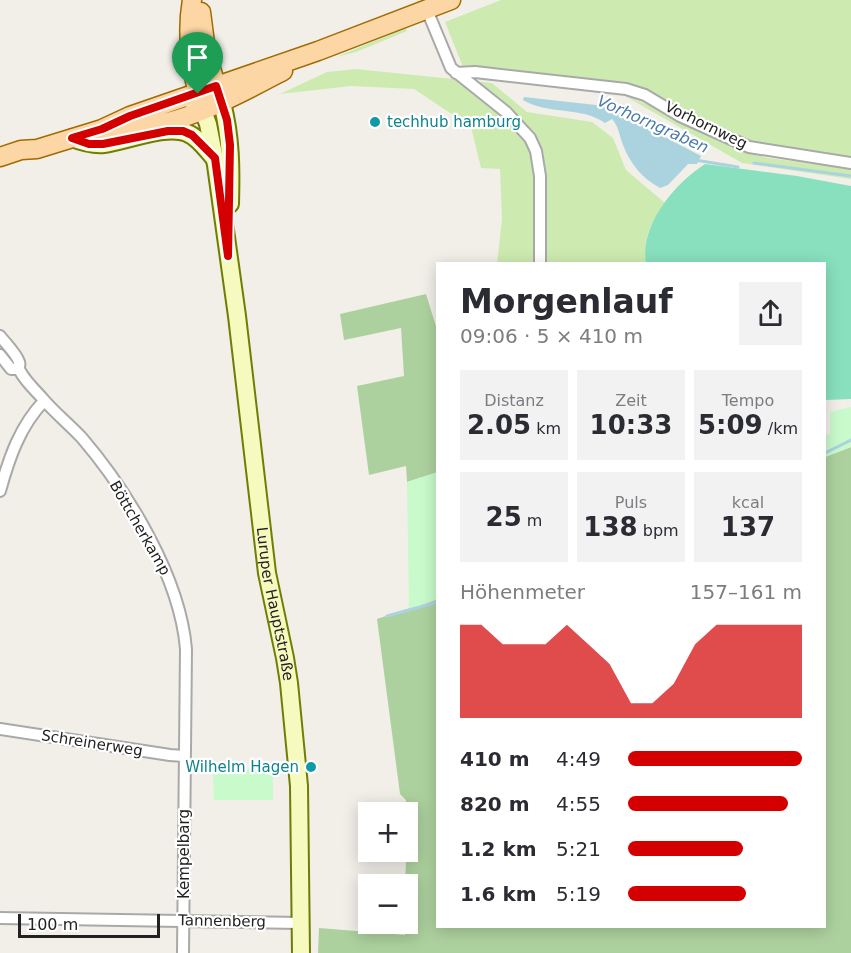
<!DOCTYPE html>
<html lang="de">
<meta charset="utf-8">
<style>
:root{--surface:#fff;--page:#f2f2f3;--text:#2b2b33;--muted:#7c7c81;--accent:#d40000}
body{margin:0;font-family:"DejaVu Sans",sans-serif;background:var(--page);color:var(--text);height:100vh;display:flex;flex-direction:column;font-size:22px;white-space:nowrap}
*{box-sizing:border-box;margin:0}
p{font-size:20px;color:var(--muted)}
.icon{flex:none;width:33px;height:33px;fill:none;stroke:currentColor;stroke-width:2;stroke-linecap:round;stroke-linejoin:round}
.map{position:relative;flex:1;overflow:hidden}
.panel{position:absolute;left:436px;top:262px;width:390px;height:666px;display:flex;flex-direction:column;background:var(--surface);border-radius:0px;box-shadow:0 3px 15px #0003}
.panel>*{flex:none}
.tools{position:absolute;left:358px;top:802px;display:grid;gap:12px}
.tools a{display:grid;place-items:center;width:60px;height:60px;border-radius:0px;background:var(--surface);box-shadow:0 3px 15px #0003;font-size:30px}
.scale{position:absolute;left:18px;bottom:15px;width:142px;box-sizing:border-box;padding-left:6px;border:3px solid #222;border-top:0;font-size:16px;line-height:21px;white-space:nowrap;color:#222;-webkit-text-stroke:4px #fff;paint-order:stroke}
.pin{position:absolute;display:grid;place-items:center;width:51px;height:51px;color:#fff;margin:-62px -26px;border-radius:50% 50% 50% 0;rotate:-45deg;box-shadow:0 0 6px #0007}
.pin .icon{rotate:45deg}
.round{display:grid;place-items:center;flex:none;width:63px;height:63px;border-radius:0px;background:var(--page)}
.overview{display:flex;align-items:center;justify-content:space-between;height:102px;padding:0 24px}
h1{font-size:33px;font-weight:700;line-height:45px}
.stats{display:grid;grid-template-columns:repeat(3,1fr);gap:9px;height:102px;padding:6px 24px}
.stats div{display:grid;align-content:center;border-radius:0px;background:var(--page);text-align:center}
.stats b{font-size:26px;font-weight:700}
.stats small{font-size:16px;font-weight:400}
.stats p{font-size:16px}
.chart{height:168px;padding:12px 24px}
.chart p{display:flex;justify-content:space-between}
.chart svg{width:100%;height:108px;margin-top:6px;fill:var(--accent);opacity:.7}
ul{padding:0 24px;list-style:none;font-size:20px}
li{display:grid;grid-template-columns:96px 72px 1fr;align-items:center;height:45px}
li i{height:15px;border-radius:8px;background:var(--accent)}
.map>svg:first-child{display:block}
.grass{fill:#cdebb0}
.forest{fill:#add19e}
.park{fill:#c8facc}
.pitch{fill:#88e0be}
.water{fill:#aad3df}
.lines{fill:none;stroke-linecap:round;stroke-linejoin:round}
.stream{stroke:#aad3df;stroke-width:3}
.street-casing{stroke:#a9a9a9;stroke-width:14}
.secondary-casing{stroke:#707d05;stroke-width:20}
.primary-casing{stroke:#a06b00;stroke-width:21}
.street{stroke:#fff;stroke-width:10}
.secondary{stroke:#f7fabf;stroke-width:16}
.primary{stroke:#fcd6a4;stroke-width:18}
.route-casing{stroke:#fff;stroke-width:12}
.route{stroke:#d40000;stroke-width:8}
.culture-dot{fill:#0f9aa8;stroke:#fff;stroke-width:2}
.labels{text-anchor:middle;dominant-baseline:central;stroke-width:4.5;stroke-linejoin:round;paint-order:stroke}
.culture-label{font-size:15px;fill:#0d838f;stroke:#fff;text-anchor:start}
.street-label{font-size:15px;fill:#222;stroke:#fff}
.water-label{font-size:16px;font-style:italic;fill:#4a7aab;stroke:#fff}
</style>
<div class="map">
<svg width="851" height="953" viewBox="0 0 851 953">
<rect width="100%" height="100%" fill="#f2efe9"/>
<path class="grass" d="M501 0H851V161L748 145 652 94 533 74 463 67 445 22Z
M406 28 407 31 356 52 336 57Z
M356 69 492 83 527 112 592 122 613 138 626 170 665 203C651 222 642 240 646 264H497L502 219 500 169 481 168 471 127 414 89 351 86 280 94 327 72Z
M625 96 657 108 747 153 769 158 851 169V179L742 163Z"/>
<path class="forest" d="M426 294 438 333V472L407 482 406 466 369 475 357 386 404 376 401 328 344 340 340 314Z
M851 447V953H318L319 928 405 935V924H408V885H405L408 813H406V800L400 794 377 619 438 599V927H825V457Z"/>
<path class="park" d="M851 407V447L825 457V436L830 434V412Z
M438 472V599L409 610 407 482Z
M213 769H273V800H214Z"/>
<path class="pitch" d="M705 164 797 176 851 186V399L826 400 825 403V264H646C639 226 674 184 705 164Z"/>
<path class="water" d="M524 97 614 107 616 112 619 111 623 117H627L701 156 697 164H688L668 185 660 188C642 178 631 165 623 145 619 135 619 127 612 119L605 123C581 106 547 115 523 100Z"/>
<g class="lines">
<path class="stream" d="M695 160 738 167
M754 163 851 176
M825 453 851 440
M387 616 438 602"/>
<defs>
<path id="street" d="M427 10 451 68 506 112 530 138 536 151 540 176V264
M456 73 475 72 626 89 645 95 680 116 749 147 851 163
M0 336C5 343 16 353 19 362 21 369 16 364 20 371 25 381 36 391 43 399 55 413 70 425 82 438 128 492 180 577 186 649L183 953
M0 355 11 369H19
M0 491C9 458 20 426 44 401
M0 729 170 755 184 756
M0 918 301 923"/>
<g id="secondary">
<path id="s1" d="M193 102 203 111 208 124 216 165 237 316 267 573 285 658 289 683 299 786 301 953"/>
<path d="M222 103C231 137 231 170 230 204"/>
<path d="M72 138C82 142 92 145 104 144 126 141 167 124 187 133 198 137 206 149 214 158"/>
</g>
<path id="primary" d="M192 0C186 33 191 72 201 104
M201 12 206 51 219 96
M112 130C174 130 230 99 283 71
M0 157 21 150 37 149 102 129 130 116 318 51 451 0"/>
</defs>
<use href="#street" class="street-casing"/>
<use href="#secondary" class="secondary-casing"/>
<use href="#primary" class="primary-casing"/>
<use href="#street" class="street"/>
<use href="#secondary" class="secondary"/>
<use href="#primary" class="primary"/>
</g>
<g class="lines">
<defs>
<path id="route" d="M216 86 227 120 230 145 228 256 215 158 192 135 183 131H168L103 144H89L72 138 102 129 130 116Z"/>
</defs>
<use href="#route" class="route-casing"/>
<use href="#route" class="route"/>
</g>
<g class="culture-dot">
<circle cx="375" cy="122" r="6"/>
<circle cx="311" cy="767" r="6"/>
</g>
<g class="labels">
<g class="culture-label">
<text x="387" y="122">techhub hamburg</text>
<text x="299" y="767" text-anchor="end">Wilhelm Hagen</text>
</g>
<g class="street-label">
<text transform="translate(706 125) rotate(26)">Vorhornweg</text>
<text transform="translate(140 528) rotate(60)">Böttcherkamp</text>
<text stroke="none"><textPath href="#s1" startOffset="512">Luruper Hauptstraße</textPath></text>
<text transform="translate(92 743) rotate(9)">Schreinerweg</text>
<text transform="translate(184 854) rotate(-90)">Kempelbarg</text>
<text transform="translate(222 921) rotate(1)">Tannenberg</text>
</g>
<g class="water-label">
<text transform="translate(653 124) rotate(24)">Vorhorngraben</text>
</g>
</g>
</svg>
<div class="tools">
<a>+</a>
<a>−</a>
</div>
<div class="scale">100 m</div>
<div class="pin" style="left:198px;top:94px;background:#1e9e55"><svg class="icon" aria-label="arrive" viewBox="0 0 24 24"><path d="M6 21V4h12l-3 4 3 4H6"/></svg></div>
<section class="panel">
<div class="overview"><div><h1>Morgenlauf</h1><p>09:06 · 5 × 410 m</p></div><a class="round"><svg class="icon" aria-label="share" viewBox="0 0 24 24"><path d="M12 15V3M7 8l5-5 5 5M5 13v7h14v-7"/></svg></a></div>
<div class="stats">
<div><p>Distanz</p><b>2.05<small> km</small></b></div>
<div><p>Zeit</p><b>10:33</b></div>
<div><p>Tempo</p><b>5:09<small> /km</small></b></div>
</div>
<div class="stats">
<div><b>25<small> m</small></b></div>
<div><p>Puls</p><b>138<small> bpm</small></b></div>
<div><p>kcal</p><b>137</b></div>
</div>
<div class="chart"><p><span>Höhenmeter</span>157–161 m</p>
<svg viewBox="0 0 160 44" preserveAspectRatio="none"><path d="M0 44V6L10 6L20 14L30 14L40 14L50 6L60 14L70 22L80 38L90 38L100 30L110 14L120 6L130 6L140 6L150 6L160 6V44z"/></svg>
</div>
<ul>
<li><b>410 m</b>4:49<i style="width:100%"></i></li>
<li><b>820 m</b>4:55<i style="width:92%"></i></li>
<li><b>1.2 km</b>5:21<i style="width:66%"></i></li>
<li><b>1.6 km</b>5:19<i style="width:68%"></i></li>
</ul>
</section>
</div>
